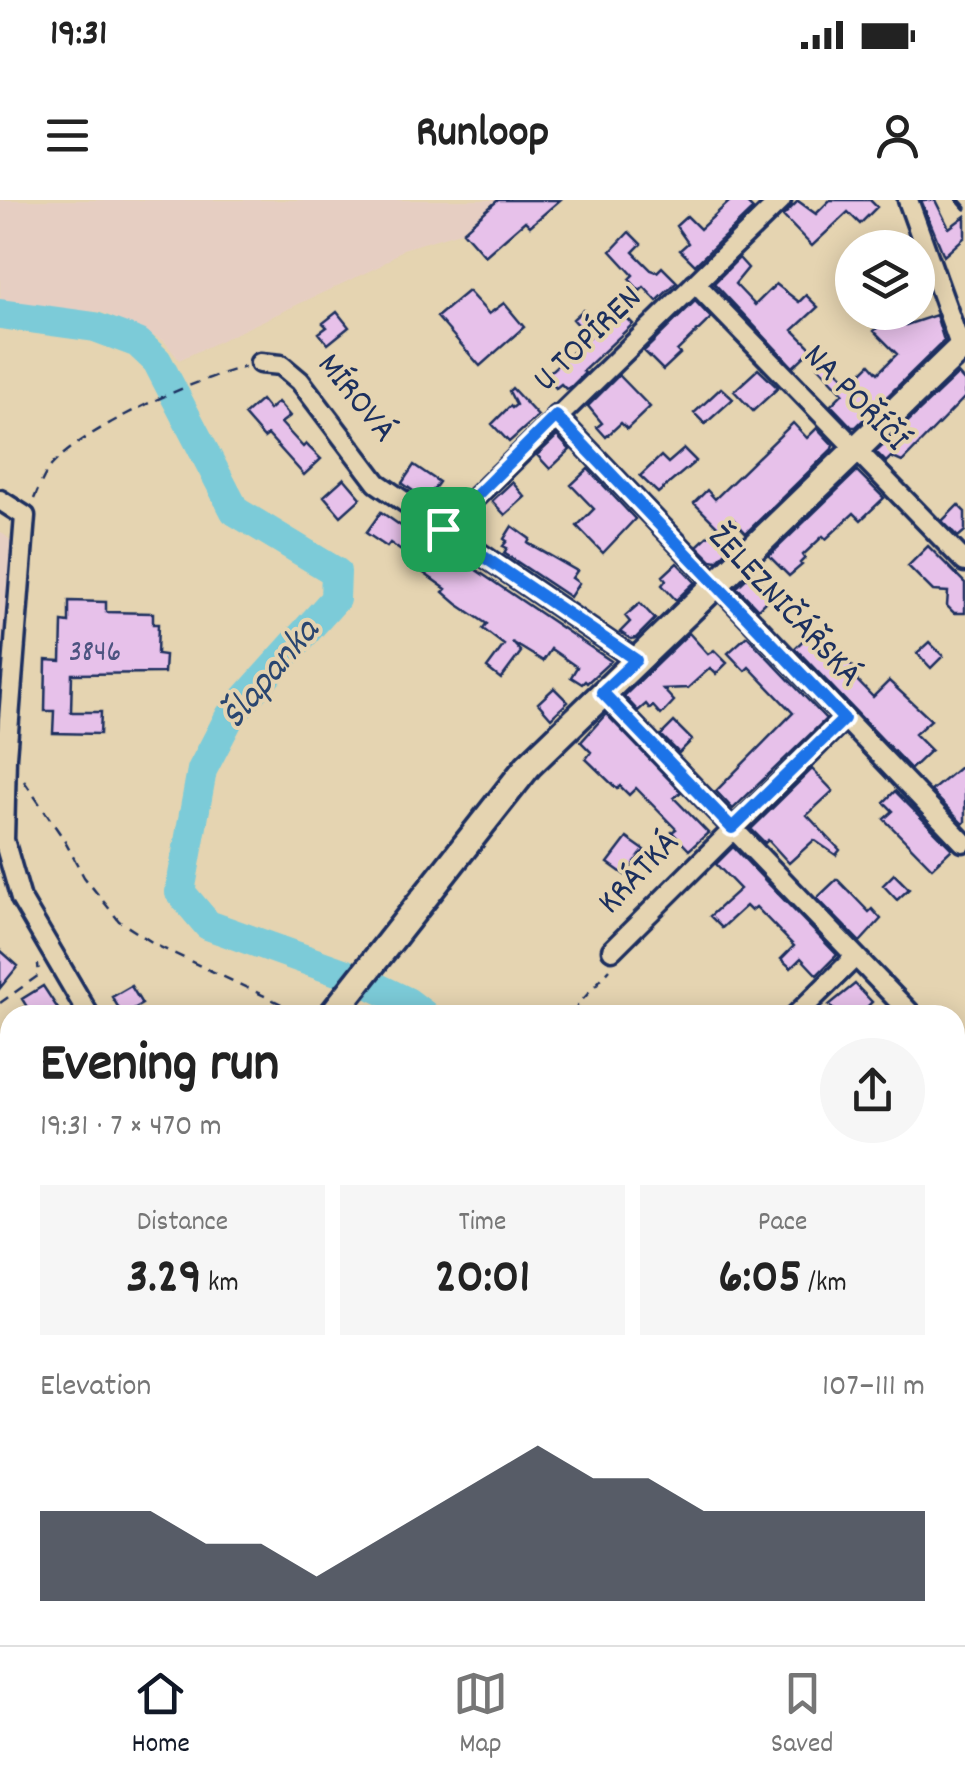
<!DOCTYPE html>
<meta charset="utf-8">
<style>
:root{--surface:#fff;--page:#f6f6f6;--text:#222;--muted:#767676;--line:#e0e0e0;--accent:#111827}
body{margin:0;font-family:Dekko,sans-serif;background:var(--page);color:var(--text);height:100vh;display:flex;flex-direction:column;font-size:38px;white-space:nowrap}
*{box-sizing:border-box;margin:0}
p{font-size:32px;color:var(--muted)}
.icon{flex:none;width:55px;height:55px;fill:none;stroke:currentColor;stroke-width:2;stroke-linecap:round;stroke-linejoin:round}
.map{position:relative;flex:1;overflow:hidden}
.side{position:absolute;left:0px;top:805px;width:965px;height:640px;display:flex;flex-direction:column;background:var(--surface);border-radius:30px 30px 0 0;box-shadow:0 5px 25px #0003}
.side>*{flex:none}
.tools{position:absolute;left:835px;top:30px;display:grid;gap:20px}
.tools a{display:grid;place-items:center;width:100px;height:100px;border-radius:50%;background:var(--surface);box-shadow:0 5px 25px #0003;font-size:50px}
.pin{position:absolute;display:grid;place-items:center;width:85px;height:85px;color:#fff;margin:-42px;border-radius:20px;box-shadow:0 5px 15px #0006}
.round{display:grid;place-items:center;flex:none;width:105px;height:105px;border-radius:52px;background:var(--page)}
.head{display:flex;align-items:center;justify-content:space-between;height:170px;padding:0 40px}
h1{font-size:55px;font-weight:700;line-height:75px}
.metrics{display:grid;grid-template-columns:repeat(3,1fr);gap:15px;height:170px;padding:10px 40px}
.metrics div{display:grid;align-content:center;border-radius:0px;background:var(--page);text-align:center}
.metrics b{font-size:50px;font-weight:700}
.metrics small{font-size:28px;font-weight:400}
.metrics p{font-size:28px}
.chart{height:280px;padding:20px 40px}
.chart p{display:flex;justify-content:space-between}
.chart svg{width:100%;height:180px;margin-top:10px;fill:var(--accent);opacity:.7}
.status{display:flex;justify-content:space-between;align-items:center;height:70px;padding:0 50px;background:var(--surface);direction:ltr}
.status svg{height:28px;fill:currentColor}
header{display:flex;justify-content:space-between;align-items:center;height:130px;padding:0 40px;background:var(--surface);font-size:45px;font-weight:700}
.tab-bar{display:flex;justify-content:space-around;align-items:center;height:140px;border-top:2px solid var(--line);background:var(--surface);font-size:28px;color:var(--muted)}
.tab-bar a{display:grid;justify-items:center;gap:5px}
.tab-bar .active{color:var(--accent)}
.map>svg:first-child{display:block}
.built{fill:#e6cec2}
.green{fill:#cde196;stroke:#74887a;stroke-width:2.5}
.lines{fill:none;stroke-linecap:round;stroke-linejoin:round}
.stream{stroke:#558da7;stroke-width:5}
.river{stroke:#7ccbd8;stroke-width:30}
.building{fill:#e7c1ea;stroke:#1b2f5e;stroke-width:2.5}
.street-casing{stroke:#1b2f5e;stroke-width:25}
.secondary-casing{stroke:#1b2f5e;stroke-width:32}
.path{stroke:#1b2f5e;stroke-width:2.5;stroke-dasharray:10 8;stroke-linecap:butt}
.street{stroke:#e5d4b1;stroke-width:18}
.secondary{stroke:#e5d4b1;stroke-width:25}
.rail{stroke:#1b2f5e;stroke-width:5}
.route-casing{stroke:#fff;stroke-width:20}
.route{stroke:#1a73e8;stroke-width:12}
.labels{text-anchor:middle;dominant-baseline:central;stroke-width:8;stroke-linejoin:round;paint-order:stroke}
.number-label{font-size:30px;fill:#4e5481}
.street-label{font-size:35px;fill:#1b2f5e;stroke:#e5d4b1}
.water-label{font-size:38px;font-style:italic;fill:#2a4670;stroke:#e5d4b1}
</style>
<div class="status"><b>19:31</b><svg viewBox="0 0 49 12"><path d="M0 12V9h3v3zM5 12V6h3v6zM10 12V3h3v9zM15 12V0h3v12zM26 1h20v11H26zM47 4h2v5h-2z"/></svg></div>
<header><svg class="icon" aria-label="menu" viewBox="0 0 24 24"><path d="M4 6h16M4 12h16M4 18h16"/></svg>Runloop<svg class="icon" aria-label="person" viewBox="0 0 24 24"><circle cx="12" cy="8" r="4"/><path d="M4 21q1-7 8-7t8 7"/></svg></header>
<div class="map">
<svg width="965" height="1445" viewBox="0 0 965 1445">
<rect width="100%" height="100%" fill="#e5d4b1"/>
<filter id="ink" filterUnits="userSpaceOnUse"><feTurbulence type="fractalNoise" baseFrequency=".01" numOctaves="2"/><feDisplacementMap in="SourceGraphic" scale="20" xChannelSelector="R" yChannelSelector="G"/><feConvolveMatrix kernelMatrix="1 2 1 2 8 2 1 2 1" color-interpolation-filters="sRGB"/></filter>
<g filter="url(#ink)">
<path class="built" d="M0 0H498L463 31 403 49 380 66 179 160 164 141 101 112 0 107Z
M0 331 18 347 0 519Z
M965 996V1061L955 1085V1020Z"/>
<path class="green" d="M965 1061V1148H955V1085Z
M955 1199 965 1202V1337L960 1339 965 1364V1445H802L806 1435H955Z
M10 1356V1435H140L131 1445H0V1365Z
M217 1435H377L365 1445H208Z
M398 1435H643L626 1445H385Z"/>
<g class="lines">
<path class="stream" d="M618 815H626
M340 1445 352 1435"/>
<path class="river" d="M0 114 95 127 138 143 157 161 235 311 336 372 335 399 230 516 202 570 180 692 208 725 357 778 407 802 424 815"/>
</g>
<path class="building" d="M498 0H560L530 26 525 21 485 56 463 31Z
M731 0H744L753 9 695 65 680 50 688 43 676 26 687 16 700 29Z
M830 0H870L877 7 860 24 848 12 812 46 783 16 798 1 816 14Z
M921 0H935L949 28 965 16V37L944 56Z
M629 32 641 44 633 52 651 70 657 72 662 67 677 82 657 101 644 87 640 91 629 79 633 75 611 51Z
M739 58 748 68 735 84 755 105 776 84 799 102 806 95 818 107 793 130 812 149 793 167 714 83Z
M468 91 489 114 504 103 524 127 480 166 437 117Z
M695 101 711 118 677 151 680 154 663 170 644 151Z
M614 105 633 124 583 171 585 173 571 187 566 189 561 184 556 188 545 176 589 137 573 119 583 110 596 123Z
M337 112 349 127 328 144 319 133 327 127 323 123Z
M893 112 906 125 936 115 944 141 856 227H852L831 205 843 193 817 165 824 158 851 183 870 164 878 173 897 154 874 131Z
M758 169 778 188 753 211 734 191Z
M958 174 965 182V197L902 262 891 257 886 262 876 252Z
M619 175 650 207 627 229 621 223 606 237 597 227 602 223 588 206Z
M512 188 538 216 509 242 492 224 510 206 512 208 516 205 509 191Z
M721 188 733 199 705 224 694 213Z
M261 200 269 210 278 202 290 216 281 223 303 247 306 244 321 259 304 275 268 235 264 238 244 215Z
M793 223 807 238 817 228 833 245 832 249 746 333 733 319 721 330 694 303 707 290 715 299Z
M557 236 570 250 550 269 537 255Z
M684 249 696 261 658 293 640 276 661 256 668 263Z
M414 265 439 282 426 300 402 283Z
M588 269 635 319 603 353 577 326 594 309 571 285Z
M857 271 884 298 861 320 854 313 826 339 823 336 803 355 805 358 800 363 802 365 789 376 769 356Z
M344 278 361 298 341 316 324 296Z
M512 282 525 297 505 315 492 301Z
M958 305 965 312V331L958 337 942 321Z
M381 312 411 333 414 328 611 461 587 483 585 481 582 484 571 477 577 467 551 449 543 461 512 442 521 452 501 479 487 468 504 445 483 429 487 424 457 404 443 392 446 389 411 364 414 360 390 343 387 347 366 333Z
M512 326 530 339 528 343 577 371 572 378 579 383 570 397 504 353 507 348 503 346 507 341 504 339Z
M713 331 729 349 717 361 711 360 697 346Z
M928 346 965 383V413H954L947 406 948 392 933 391 908 366Z
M677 363 695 382 676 400 662 385 666 380 663 376Z
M752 373 772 395 758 409 737 387Z
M69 401 106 402V412L153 413V424H158L157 454 165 455 164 473 72 474 71 512H101L100 534 53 533 54 511H45L46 460 61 461 62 422 69 423Z
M640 403 655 419 636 438 631 439 620 432 630 422 625 416Z
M814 430 819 436 822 433 857 471 852 475 873 497 889 481 931 520 915 534 931 550 911 569 795 448Z
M689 433 708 454 714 450 727 463 716 474 710 468 688 488 663 489 674 501 661 515 653 506 650 509 646 504 638 511 624 496Z
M747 436 826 519 733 609 716 591 793 513 749 467 745 471 728 453Z
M929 442 943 456 931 468 917 453Z
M554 488 568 502 551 518 538 503Z
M606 514 681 592 674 598 708 633 689 650 672 632 676 629 636 588 629 595 620 586 617 589 586 559 591 552 581 542Z
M674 522 692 540 679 553 661 535Z
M965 563V622L963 624 931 591Z
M812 569 833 591 807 615 840 650 836 655 814 640 789 663 768 640 765 643 751 629Z
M895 591 952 649 932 668 884 619 893 611 884 602Z
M627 638 644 650 625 675 608 663Z
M733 647 837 755 817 775 801 758 791 768 781 759 794 746 756 707 751 711 746 706 722 728 710 716 740 689 716 664Z
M894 674 909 689 897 700 883 685Z
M837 679 869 712 872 709 881 719 860 742 817 698Z
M0 750 18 766 0 788Z
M855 784 872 802 859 815H839L829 805Z
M43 786 62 815H32L22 799Z
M131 786 142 804 123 815 112 797Z"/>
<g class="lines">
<defs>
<path id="street" d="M908 0 961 148
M695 83 965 362
M260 163 281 165 300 181 377 283 636 460
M556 216 963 642
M0 300 25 316 6 557 4 640 21 699 89 815
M443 329 781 0
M603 493 912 815
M612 750 844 519
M796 815 855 757
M955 858 965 868
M0 1112 10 1116"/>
<path id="secondary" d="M332 815 528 566 965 144
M0 1214 10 1203"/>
</defs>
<use href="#street" class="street-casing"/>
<use href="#secondary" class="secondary-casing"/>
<path class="path" d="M34 299C39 288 44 274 52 265 88 226 193 180 245 167
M24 581 63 638 84 677 119 721 158 746 305 815
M0 803 39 775 38 764
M577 815V806L610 769
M955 923 965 904
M955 1104 965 1106
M955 1210 965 1213
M115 1445 125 1435
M760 1445 764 1435"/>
<use href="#street" class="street"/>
<use href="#secondary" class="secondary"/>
<path class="rail" d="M958 0 965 8
M955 1052 965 1028
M787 1445 792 1435"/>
</g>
</g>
<g class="lines" filter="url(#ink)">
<defs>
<path id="route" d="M556 216 844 519 732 628 602 492 636 460 443 329Z"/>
</defs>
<use href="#route" class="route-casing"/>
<use href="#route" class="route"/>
</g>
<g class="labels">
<g class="number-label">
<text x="95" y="454">3846</text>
</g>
<g class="street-label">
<text transform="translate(589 140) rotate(-44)">U TOPÍREN</text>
<text transform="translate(355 199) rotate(51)">MÍROVÁ</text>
<text transform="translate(854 199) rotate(46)">NA POŘÍČÍ</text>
<text transform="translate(783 407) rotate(47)">ŽELEZNIČÁŘSKÁ</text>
<text transform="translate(640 674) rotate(-46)">KRÁTKÁ</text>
</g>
<g class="water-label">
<text transform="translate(272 475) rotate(-50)">Šlapanka</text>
</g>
</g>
</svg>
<div class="tools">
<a><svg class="icon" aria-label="layers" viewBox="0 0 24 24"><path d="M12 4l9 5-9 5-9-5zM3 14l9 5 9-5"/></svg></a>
</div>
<div class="pin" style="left:443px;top:329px;background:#1e9e55"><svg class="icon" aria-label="arrive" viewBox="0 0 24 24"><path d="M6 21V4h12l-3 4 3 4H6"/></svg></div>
<section class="side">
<div class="head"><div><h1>Evening run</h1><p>19:31 · 7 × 470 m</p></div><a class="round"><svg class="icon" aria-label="share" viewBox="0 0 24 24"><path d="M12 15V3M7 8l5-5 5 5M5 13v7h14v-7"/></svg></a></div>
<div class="metrics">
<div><p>Distance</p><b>3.29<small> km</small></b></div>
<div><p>Time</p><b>20:01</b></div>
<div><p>Pace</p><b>6:05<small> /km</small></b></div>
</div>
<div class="chart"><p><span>Elevation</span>107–111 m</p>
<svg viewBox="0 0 160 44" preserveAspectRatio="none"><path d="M0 44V22L10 22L20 22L30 30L40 30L50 38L60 30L70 22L80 14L90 6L100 14L110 14L120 22L130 22L140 22L150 22L160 22V44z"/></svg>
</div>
</section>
</div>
<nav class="tab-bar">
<a class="active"><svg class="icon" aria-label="home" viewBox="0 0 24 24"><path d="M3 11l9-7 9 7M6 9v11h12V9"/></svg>Home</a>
<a><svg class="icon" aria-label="map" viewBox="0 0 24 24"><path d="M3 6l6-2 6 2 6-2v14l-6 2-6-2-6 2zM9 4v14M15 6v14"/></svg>Map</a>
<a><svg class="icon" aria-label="saved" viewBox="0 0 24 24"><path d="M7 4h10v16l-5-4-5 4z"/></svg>Saved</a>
</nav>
